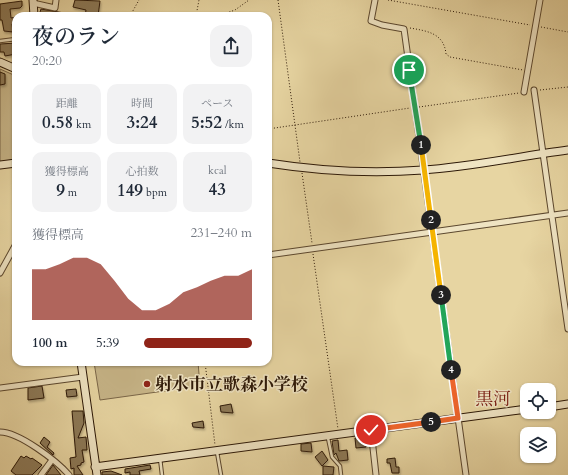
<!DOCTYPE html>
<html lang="ja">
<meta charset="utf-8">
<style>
:root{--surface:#fff;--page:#f2f2f3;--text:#1f2937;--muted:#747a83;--accent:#8f2418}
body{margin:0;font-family:Cardo,"Noto Serif JP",serif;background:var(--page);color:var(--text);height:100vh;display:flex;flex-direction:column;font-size:15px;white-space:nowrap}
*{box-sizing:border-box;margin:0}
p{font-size:13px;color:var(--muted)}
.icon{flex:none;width:22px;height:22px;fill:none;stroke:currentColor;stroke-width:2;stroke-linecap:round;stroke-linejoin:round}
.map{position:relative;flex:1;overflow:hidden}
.details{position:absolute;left:12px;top:12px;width:260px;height:354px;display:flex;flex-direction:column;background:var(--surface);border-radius:12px;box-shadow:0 1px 3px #0004}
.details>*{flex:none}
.controls{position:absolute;left:520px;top:383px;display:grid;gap:8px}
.controls a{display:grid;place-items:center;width:36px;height:36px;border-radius:8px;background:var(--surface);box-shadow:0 1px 3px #0004;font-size:20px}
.pin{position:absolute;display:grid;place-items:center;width:34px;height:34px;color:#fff;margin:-17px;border:2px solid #fff;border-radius:50%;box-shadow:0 1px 4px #0007}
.km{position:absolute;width:20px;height:20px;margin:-10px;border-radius:50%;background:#222;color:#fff;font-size:11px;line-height:20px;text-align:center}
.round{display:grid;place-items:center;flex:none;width:42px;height:42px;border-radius:12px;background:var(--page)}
.summary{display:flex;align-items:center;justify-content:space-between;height:68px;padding:0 20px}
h1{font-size:22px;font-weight:600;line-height:30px}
.metrics{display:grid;grid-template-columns:repeat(3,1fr);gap:6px;height:68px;padding:4px 20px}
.metrics div{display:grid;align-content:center;border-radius:10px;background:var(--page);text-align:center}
.metrics b{font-size:17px;font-weight:600}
.metrics small{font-size:11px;font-weight:400}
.metrics p{font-size:11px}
.chart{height:112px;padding:8px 20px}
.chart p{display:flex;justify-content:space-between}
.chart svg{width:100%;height:72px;margin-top:4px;fill:var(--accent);opacity:.7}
ul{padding:0 20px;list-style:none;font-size:13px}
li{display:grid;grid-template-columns:64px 48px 1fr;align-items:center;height:30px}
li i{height:10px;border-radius:5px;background:var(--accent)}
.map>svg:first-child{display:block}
.green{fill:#c7b588;stroke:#7a6648}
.building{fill:#8d7a58;stroke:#2c1807;filter:url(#shadow)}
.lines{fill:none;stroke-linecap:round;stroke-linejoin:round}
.lane-casing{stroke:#5b472e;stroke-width:4.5}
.street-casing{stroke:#5b472e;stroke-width:7}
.secondary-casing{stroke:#2c1807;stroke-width:9}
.path{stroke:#2c1807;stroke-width:1;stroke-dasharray:1 2;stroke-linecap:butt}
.lane{stroke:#efe4c3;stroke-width:2.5}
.street{stroke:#efe4c3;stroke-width:5}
.secondary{stroke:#efe4c3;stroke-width:7}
.split-1-casing{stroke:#fff;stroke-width:8}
.split-2-casing{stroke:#fff;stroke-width:8}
.split-3-casing{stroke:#fff;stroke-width:8}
.split-4-casing{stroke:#fff;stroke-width:8}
.split-5-casing{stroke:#fff;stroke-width:8}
.split-6-casing{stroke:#fff;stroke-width:8}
.split-1{stroke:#22a559;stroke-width:5}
.split-2{stroke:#f5b400;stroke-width:5}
.split-3{stroke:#f5b400;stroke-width:5}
.split-4{stroke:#22a559;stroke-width:5}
.split-5{stroke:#f0652b;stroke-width:5}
.split-6{stroke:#f0652b;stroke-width:5}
.poi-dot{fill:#8f2418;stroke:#efe4c3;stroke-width:1.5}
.labels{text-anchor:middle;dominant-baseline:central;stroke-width:3;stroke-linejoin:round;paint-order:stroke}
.poi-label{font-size:17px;font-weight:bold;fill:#2c1807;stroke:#efe4c3;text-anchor:start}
.neighbourhood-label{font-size:18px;fill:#7a1f14;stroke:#efe4c3}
</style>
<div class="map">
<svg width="568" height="475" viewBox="0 0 568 475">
<defs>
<filter id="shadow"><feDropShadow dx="1" dy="2" stdDeviation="1" flood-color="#0004"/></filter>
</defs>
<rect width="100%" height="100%" fill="#e7d5a2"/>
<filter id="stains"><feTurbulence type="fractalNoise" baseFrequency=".005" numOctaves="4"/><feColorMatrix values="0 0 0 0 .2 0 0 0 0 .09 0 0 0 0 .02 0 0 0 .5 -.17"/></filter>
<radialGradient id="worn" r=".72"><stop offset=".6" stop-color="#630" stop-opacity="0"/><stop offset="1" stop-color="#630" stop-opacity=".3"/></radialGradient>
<path class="green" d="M0 69 16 76V159L0 162Z
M94 362H198L200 386 100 400Z"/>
<path class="building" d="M75 0 100 1 98 16H85L86 10 73 7Z
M22 1V6L20 8 10 9 11 18 16 17V24H12L13 32 4 31 2 20H0V4Z
M41 9 70 14V16L39 15Z
M16 43V54L5 56 4 52H0V44Z
M0 72 5 74V84L0 85Z
M42 386 44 398 28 400V388Z
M76 389 77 396 67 397 66 390Z
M231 404 233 413 221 412 220 406Z
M72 411H83L84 423 78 438 86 437 87 450H82L84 462 81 463V465L77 466 83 475H74V468L71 469 70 458 76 457Z
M203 421 204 428 193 427 192 423Z
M44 437 50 442 47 447 54 453 53 455 40 443Z
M365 437 366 447 356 448 355 438Z
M338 440 339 451 347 450 348 460 339 461 336 453 334 455 332 441Z
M311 443 312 452 301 451V444Z
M322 451 328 460 322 466 315 457Z
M21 456 24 458 26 456 31 459 32 458 42 465 32 475H16L11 471Z
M395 458 396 467H399V473H392L390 463H387V459Z
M53 465 61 475H46Z
M150 465 151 469 139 471 140 475H130V472L125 473V469Z
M323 466 334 467 333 475H323Z
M111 471 122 475H102V472Z"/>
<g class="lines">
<defs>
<path id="lane" d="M0 41 16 39
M328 438 332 457 340 466 341 475
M217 452 221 475
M160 458 162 475"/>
<path id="street" d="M375 0 371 21 382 25 404 29 466 475
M33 3 55 8 56 0
M534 90 568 329
M524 92 540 0
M268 255 568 213
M0 273 16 244
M0 388 83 377
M371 430 376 475
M0 432C19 432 57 461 69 475
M41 475 52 460"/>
<path id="secondary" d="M33 0 34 16
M0 62 16 69
M268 163C319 171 372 174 423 170 471 167 520 156 568 150
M0 165 16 163
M81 362 97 475
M549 407 568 404
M95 467 527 409"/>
</defs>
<use href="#lane" class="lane-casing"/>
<use href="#street" class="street-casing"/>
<use href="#secondary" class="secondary-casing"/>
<path class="path" d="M278 0 300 162
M388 0 530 25
M143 13 148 16
M130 16 139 0
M196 16 199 0
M218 16 235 10 249 0
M541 27 568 32
M410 28C427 31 444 33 446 54L450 57 523 70
M540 90 568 87
M419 107 519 93
M268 129 410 108
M302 173 312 243
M313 254 338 429
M205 362 215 445"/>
<use href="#lane" class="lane"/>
<use href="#street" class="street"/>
<use href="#secondary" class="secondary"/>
</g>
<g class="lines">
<defs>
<path id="split-1" d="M409 70 421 145"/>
<path id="split-2" d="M421 145 431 220"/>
<path id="split-3" d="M431 220 441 295"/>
<path id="split-4" d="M441 295 451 370"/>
<path id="split-5" d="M431 422 458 418 451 370"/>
<path id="split-6" d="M371 430 431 422"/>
</defs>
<use href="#split-1" class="split-1-casing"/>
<use href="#split-2" class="split-2-casing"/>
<use href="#split-3" class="split-3-casing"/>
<use href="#split-4" class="split-4-casing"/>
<use href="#split-5" class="split-5-casing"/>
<use href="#split-6" class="split-6-casing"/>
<use href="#split-1" class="split-1"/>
<use href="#split-2" class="split-2"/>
<use href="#split-3" class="split-3"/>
<use href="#split-4" class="split-4"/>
<use href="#split-5" class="split-5"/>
<use href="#split-6" class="split-6"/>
</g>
<circle class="poi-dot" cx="147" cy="384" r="4"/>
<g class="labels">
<g class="poi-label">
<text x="155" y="384">射水市立歌森小学校</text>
</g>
<g class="neighbourhood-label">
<text x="493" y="399">黒河</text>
</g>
</g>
<rect width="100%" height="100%" filter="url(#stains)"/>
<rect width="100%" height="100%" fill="url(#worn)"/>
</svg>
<div class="controls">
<a><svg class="icon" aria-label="locate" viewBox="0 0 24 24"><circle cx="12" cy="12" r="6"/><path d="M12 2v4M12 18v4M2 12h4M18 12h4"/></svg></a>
<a><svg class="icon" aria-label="layers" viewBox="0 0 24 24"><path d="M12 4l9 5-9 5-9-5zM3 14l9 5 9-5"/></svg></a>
</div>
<div class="pin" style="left:409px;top:70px;background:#1e9e55"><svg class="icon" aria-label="arrive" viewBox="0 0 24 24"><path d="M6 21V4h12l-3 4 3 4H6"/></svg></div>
<div class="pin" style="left:371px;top:430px;background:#d93025"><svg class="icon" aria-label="check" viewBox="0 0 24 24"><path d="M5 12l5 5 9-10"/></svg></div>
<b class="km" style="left:421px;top:145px">1</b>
<b class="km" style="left:431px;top:220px">2</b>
<b class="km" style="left:441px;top:295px">3</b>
<b class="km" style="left:451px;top:370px">4</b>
<b class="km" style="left:431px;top:422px">5</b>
<section class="details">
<div class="summary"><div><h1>夜のラン</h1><p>20:20</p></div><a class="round"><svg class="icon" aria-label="share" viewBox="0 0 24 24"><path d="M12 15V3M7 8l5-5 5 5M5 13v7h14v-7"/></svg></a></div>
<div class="metrics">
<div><p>距離</p><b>0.58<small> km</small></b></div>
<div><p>時間</p><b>3:24</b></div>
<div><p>ペース</p><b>5:52<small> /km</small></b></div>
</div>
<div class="metrics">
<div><p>獲得標高</p><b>9<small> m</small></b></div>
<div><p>心拍数</p><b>149<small> bpm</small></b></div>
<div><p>kcal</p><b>43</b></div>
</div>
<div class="chart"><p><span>獲得標高</span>231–240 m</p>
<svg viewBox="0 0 160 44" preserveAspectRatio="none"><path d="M0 44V13L10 13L20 10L30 6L40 6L50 10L60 20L70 31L80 38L90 38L100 34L110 27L120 24L130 20L140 17L150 17L160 13V44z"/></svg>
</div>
<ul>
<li><b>100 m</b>5:39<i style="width:100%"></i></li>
</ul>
</section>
</div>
